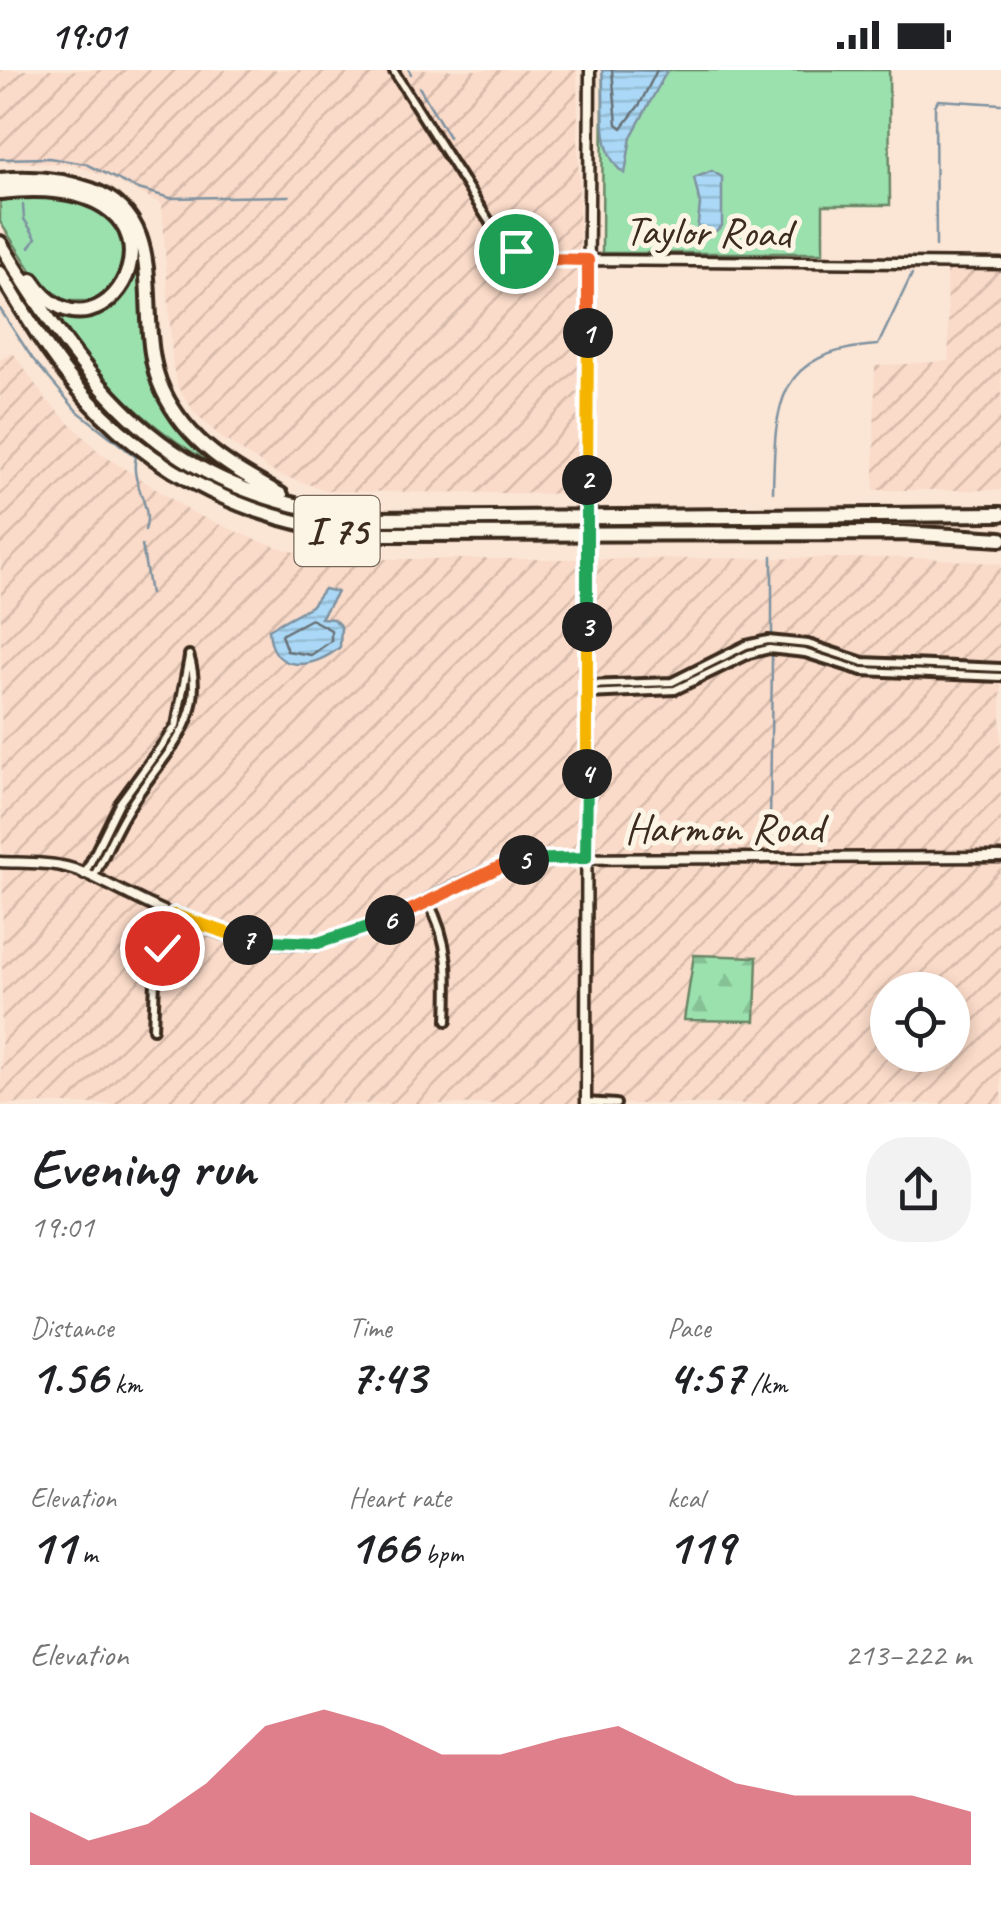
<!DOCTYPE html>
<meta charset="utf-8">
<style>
:root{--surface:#fff;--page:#f2f2f2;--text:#202124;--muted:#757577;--accent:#d1495b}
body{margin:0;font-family:Caveat,sans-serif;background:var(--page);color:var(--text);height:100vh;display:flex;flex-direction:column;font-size:38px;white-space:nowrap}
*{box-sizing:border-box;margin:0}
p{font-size:32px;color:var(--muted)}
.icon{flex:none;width:55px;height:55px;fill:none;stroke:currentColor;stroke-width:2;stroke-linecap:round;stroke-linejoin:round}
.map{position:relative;height:1034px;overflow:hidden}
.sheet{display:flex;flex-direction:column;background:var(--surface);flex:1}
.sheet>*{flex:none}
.buttons{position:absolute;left:870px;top:902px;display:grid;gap:20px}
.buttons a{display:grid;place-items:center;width:100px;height:100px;border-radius:50%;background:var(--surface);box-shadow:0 5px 15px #0003;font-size:50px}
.pin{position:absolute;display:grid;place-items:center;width:85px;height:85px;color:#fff;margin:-42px;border:5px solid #fff;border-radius:50%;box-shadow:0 2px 10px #0007}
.km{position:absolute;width:50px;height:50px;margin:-25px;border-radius:50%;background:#222;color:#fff;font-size:28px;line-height:50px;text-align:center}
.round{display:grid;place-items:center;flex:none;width:105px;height:105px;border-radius:40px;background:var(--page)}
.head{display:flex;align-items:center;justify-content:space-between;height:170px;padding:0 30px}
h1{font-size:55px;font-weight:700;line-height:75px}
.stats{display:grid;grid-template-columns:repeat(3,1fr);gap:15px;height:170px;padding:10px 30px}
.stats div{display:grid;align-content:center}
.stats b{font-size:50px;font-weight:700}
.stats small{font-size:28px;font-weight:400}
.stats p{font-size:28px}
.chart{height:280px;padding:20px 30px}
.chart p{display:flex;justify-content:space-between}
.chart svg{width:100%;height:180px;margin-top:10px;fill:var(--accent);opacity:.7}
.status{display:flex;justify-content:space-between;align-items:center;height:70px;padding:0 50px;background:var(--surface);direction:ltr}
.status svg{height:28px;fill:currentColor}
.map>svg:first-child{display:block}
.industrial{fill:url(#industrial-furrows);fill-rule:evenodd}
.green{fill:#9be1ae;stroke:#6b8666;stroke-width:2.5}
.forest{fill:url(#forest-firs);stroke:#6b8666;stroke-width:2.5}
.water{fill:url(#water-rules);stroke:#7e92a0;stroke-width:2.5}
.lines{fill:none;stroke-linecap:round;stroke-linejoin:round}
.shore{stroke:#677074;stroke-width:2.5}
.stream{stroke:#7e92a0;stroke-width:2.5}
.minor-casing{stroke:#3b2a1e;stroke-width:14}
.tertiary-casing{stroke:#3b2a1e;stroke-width:15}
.motorway-casing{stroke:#3b2a1e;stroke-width:20}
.minor{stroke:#fcf5e5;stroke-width:6}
.tertiary{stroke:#fcf5e5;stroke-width:8}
.motorway{stroke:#fcf5e5;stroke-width:12}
.tertiary-bridge-casing{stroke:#3b2a1e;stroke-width:15;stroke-linecap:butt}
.tertiary-bridge{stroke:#fcf5e5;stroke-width:8}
.split-1-casing{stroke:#fff;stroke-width:20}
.split-2-casing{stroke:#fff;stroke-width:20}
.split-3-casing{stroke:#fff;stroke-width:20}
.split-4-casing{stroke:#fff;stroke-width:20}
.split-5-casing{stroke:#fff;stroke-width:20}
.split-6-casing{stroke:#fff;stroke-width:20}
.split-7-casing{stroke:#fff;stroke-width:20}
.split-8-casing{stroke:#fff;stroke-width:20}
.split-1{stroke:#f0652b;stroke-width:12}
.split-2{stroke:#f5b400;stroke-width:12}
.split-3{stroke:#22a559;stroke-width:12}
.split-4{stroke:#f5b400;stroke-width:12}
.split-5{stroke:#22a559;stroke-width:12}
.split-6{stroke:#f0652b;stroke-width:12}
.split-7{stroke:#22a559;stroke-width:12}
.split-8{stroke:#f5b400;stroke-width:12}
.labels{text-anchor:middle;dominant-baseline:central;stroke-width:10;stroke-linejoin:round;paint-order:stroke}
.shield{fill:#fcf5e5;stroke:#75675a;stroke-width:2.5}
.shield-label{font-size:40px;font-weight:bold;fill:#3b2a1e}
.street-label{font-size:42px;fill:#3b2a1e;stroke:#fcf5e5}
</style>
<div class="status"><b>19:01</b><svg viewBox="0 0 49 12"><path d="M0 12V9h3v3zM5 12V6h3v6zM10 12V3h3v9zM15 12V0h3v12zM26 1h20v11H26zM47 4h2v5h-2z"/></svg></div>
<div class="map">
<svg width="1001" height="1034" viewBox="0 0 1001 1034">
<defs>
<pattern id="industrial-furrows" width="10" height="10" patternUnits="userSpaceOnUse" patternTransform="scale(2.5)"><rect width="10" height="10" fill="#fadac8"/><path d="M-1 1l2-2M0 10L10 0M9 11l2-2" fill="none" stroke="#d7bbab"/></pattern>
<pattern id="forest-firs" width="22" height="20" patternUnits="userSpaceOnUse" patternTransform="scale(2.5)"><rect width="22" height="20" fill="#9be1ae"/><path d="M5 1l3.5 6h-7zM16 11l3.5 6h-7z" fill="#86c195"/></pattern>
<pattern id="water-rules" width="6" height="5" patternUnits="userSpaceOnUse" patternTransform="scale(2.5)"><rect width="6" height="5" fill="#aad8f6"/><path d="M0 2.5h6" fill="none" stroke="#93bad2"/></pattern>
</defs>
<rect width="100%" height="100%" fill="#fbe5d4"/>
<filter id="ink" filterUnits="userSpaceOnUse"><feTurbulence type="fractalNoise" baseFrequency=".01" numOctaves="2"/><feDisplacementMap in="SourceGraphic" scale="20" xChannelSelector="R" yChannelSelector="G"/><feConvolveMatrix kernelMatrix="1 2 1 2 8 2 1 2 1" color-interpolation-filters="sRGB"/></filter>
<g filter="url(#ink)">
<path class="industrial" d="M0 0H577L583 424 329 421 277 404 221 367 195 343 178 317 173 297 162 134 109 107 73 95 0 91Z
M947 197 1001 198V420H874L875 296 949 291Z
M13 283 47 331 100 383 193 443 258 471 294 482 352 489H584L577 778 505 789 359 858 286 870 242 867 205 854 72 792 2 787 0 290Z
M927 488 1001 494V783L676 785 599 782 592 777 591 489Z
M1001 791V1034H589L590 808 598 795ZM888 920H952V985H888Z
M570 795 578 804V1034H1L3 797 66 803 215 868 278 880 333 875 365 866 507 799Z"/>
<path class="green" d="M603 0H889L890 135H823V183H602Z
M39 112C189 124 120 219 157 314 176 362 205 373 234 406 152 364 96 309 46 232 167 273 181 100 0 119V114Z
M0 126 70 130 109 146 128 179 116 217 95 231H63L38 211 0 152Z"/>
<path class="forest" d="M694 885 757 887 755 951 684 950Z"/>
<path class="water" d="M602 0 667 1 631 67 625 104C595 84 606 31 602 0Z
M712 101 722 107V156L708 167 697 162 700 134 694 108Z
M324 519 337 522 321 548 333 549 341 556 340 577C314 599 271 606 269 559L311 536Z"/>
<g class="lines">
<path class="shore" d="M612 0 617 54 622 58 640 34 657 0
M311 549 331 560V571L311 585 287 581 281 565Z"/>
<path class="stream" d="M409 0 411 4
M419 17 449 67
M0 89 49 88 86 94 135 118 170 128 289 126
M23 135 24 149 36 168 30 177
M936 176 935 36 938 30 1001 34
M0 239 32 288 76 340 136 387C129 413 154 436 145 460
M773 422C775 334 775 282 878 275L912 204
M142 475 150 524
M772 566V486
M770 758 772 586"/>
<defs>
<path id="minor" d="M393 0 501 170 534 188 588 190
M587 615 672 612 746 575 768 570 808 574 863 592 1001 598
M587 624 675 620 749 584 769 579 805 583 862 601 1001 607
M84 805 119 734 176 656 189 587
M93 808C105 785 115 760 129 738 160 686 210 653 189 585
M428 831C450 873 449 905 447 951
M153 959 155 911 174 845
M586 1032 616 1034"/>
<path id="tertiary" d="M588 190 1001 194
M587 426 590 0
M0 792C20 793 42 792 61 796 84 800 110 816 132 826 182 851 234 874 292 874 383 875 449 800 535 789L1001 787
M586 1034 587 492"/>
<path id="motorway" d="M0 110C31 107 61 109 91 120 177 151 130 252 163 321 188 374 232 398 281 425
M0 122C227 98 105 322 32 210
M0 173C100 335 173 427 375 449L1001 444
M0 203C23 240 45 279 73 312 149 406 263 459 382 464L903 463 1001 469"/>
</defs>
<use href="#minor" class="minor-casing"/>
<use href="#tertiary" class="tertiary-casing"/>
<use href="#motorway" class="motorway-casing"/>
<use href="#minor" class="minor"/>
<use href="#tertiary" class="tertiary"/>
<use href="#motorway" class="motorway"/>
<defs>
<path id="tertiary-bridge" d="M587 492V426"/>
</defs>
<use href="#tertiary-bridge" class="tertiary-bridge-casing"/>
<use href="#tertiary-bridge" class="tertiary-bridge"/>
</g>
</g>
<g class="lines" filter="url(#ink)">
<defs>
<path id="split-1" d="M516 181 543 189 588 190V263"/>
<path id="split-2" d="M587 410 588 263"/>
<path id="split-3" d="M587 557V410"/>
<path id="split-4" d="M587 704V557"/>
<path id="split-5" d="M524 790 586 788 587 704"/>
<path id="split-6" d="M390 850 506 794 524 790"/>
<path id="split-7" d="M248 870 318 873 390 850"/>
<path id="split-8" d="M162 878 174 845 248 870"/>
</defs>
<use href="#split-1" class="split-1-casing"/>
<use href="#split-2" class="split-2-casing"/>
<use href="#split-3" class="split-3-casing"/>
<use href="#split-4" class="split-4-casing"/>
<use href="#split-5" class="split-5-casing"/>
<use href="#split-6" class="split-6-casing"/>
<use href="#split-7" class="split-7-casing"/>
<use href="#split-8" class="split-8-casing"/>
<use href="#split-1" class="split-1"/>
<use href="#split-2" class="split-2"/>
<use href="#split-3" class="split-3"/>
<use href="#split-4" class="split-4"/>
<use href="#split-5" class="split-5"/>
<use href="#split-6" class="split-6"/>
<use href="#split-7" class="split-7"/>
<use href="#split-8" class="split-8"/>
</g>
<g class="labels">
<rect class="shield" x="294.5" y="426" width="85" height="70" rx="8"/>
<g class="shield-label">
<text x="337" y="461">I 75</text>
</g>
<g class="street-label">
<text transform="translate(708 162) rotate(1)">Taylor Road</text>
<text x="724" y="758">Harmon Road</text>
</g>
</g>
</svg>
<div class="buttons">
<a><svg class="icon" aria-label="locate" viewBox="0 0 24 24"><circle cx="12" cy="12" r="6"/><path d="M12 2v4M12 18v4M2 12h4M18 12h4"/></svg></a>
</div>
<div class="pin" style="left:516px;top:181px;background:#1e9e55"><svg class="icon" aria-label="arrive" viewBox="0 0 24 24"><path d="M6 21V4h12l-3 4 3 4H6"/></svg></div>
<div class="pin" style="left:162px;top:878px;background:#d93025"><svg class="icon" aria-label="check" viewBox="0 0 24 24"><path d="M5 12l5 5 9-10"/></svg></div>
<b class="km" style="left:588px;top:263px">1</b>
<b class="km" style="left:587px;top:410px">2</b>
<b class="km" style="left:587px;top:557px">3</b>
<b class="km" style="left:587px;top:704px">4</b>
<b class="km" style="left:524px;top:790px">5</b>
<b class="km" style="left:390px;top:850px">6</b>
<b class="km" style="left:248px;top:870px">7</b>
</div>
<section class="sheet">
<div class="head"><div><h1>Evening run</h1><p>19:01</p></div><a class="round"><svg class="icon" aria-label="share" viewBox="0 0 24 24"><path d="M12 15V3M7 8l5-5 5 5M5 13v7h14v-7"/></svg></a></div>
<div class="stats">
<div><p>Distance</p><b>1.56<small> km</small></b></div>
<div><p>Time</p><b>7:43</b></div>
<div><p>Pace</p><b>4:57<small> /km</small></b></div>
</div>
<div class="stats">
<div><p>Elevation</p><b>11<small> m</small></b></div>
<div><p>Heart rate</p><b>166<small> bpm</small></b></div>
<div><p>kcal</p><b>119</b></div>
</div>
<div class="chart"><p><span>Elevation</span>213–222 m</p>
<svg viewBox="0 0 160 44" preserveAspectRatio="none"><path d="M0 44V31L10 38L20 34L30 24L40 10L50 6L60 10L70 17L80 17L90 13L100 10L110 17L120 24L130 27L140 27L150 27L160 31V44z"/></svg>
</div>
</section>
